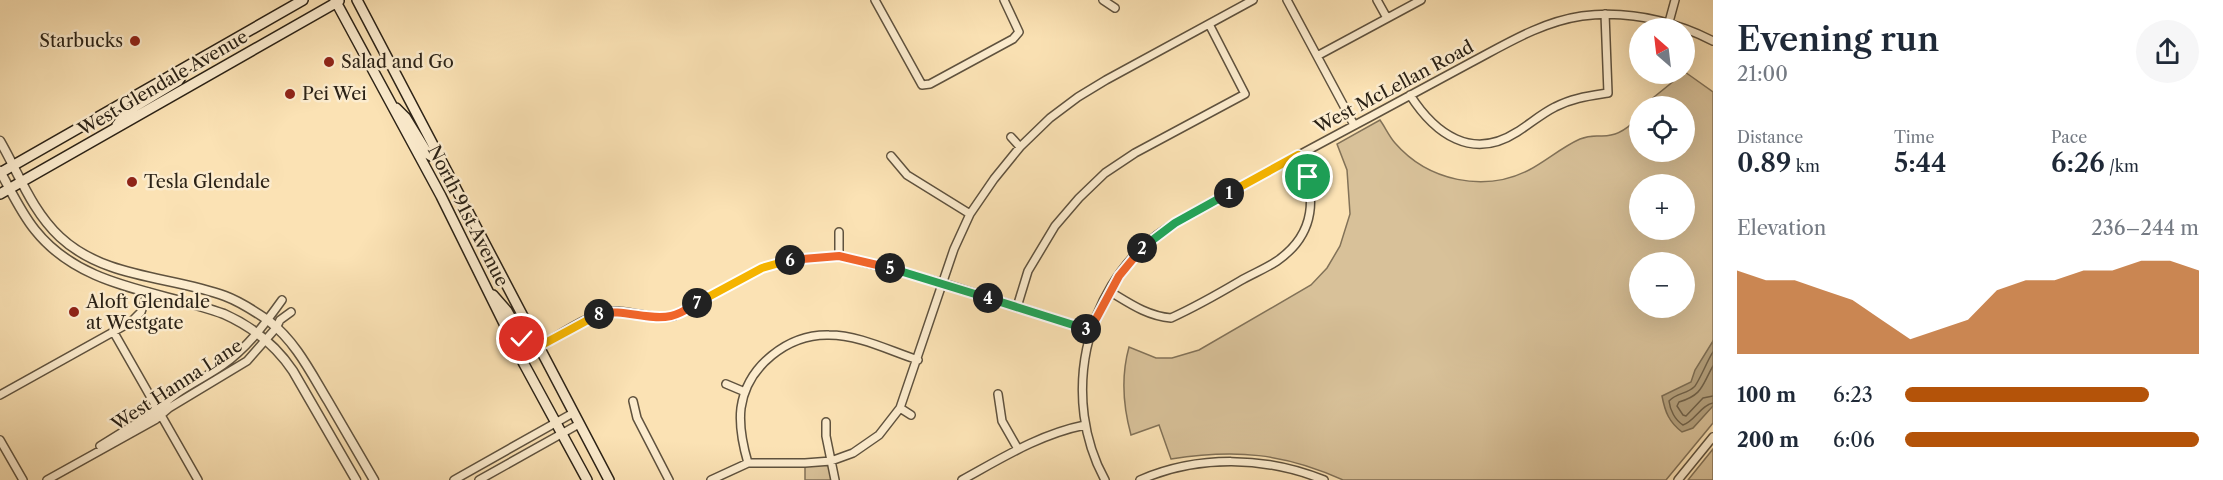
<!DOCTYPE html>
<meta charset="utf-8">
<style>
:root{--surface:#fff;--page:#f6f6f7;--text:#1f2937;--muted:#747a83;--accent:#b45309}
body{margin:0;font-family:"Libre Caslon Text",serif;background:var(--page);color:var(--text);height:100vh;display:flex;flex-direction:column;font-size:22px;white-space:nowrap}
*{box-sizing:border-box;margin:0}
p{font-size:20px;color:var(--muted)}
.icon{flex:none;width:33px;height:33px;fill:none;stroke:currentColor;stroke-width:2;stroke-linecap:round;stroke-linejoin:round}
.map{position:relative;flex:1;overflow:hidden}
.side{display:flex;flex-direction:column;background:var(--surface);width:510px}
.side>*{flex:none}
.needle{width:39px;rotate:332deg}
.tools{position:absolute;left:1629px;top:18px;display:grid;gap:12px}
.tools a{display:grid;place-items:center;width:66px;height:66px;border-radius:50%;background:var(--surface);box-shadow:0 6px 24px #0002;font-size:30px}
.pin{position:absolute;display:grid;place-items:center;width:51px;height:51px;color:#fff;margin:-26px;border:3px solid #fff;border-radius:50%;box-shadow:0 2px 6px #0007}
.km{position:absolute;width:30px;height:30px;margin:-15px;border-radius:50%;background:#222;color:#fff;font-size:16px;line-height:30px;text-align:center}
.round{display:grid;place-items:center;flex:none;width:63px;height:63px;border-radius:32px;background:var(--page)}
.headline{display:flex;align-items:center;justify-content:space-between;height:102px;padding:0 24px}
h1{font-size:33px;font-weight:600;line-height:45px}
.metrics{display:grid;grid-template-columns:repeat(3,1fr);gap:9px;height:102px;padding:6px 24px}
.metrics div{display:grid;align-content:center}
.metrics b{font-size:26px;font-weight:600}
.metrics small{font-size:16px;font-weight:400}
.metrics p{font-size:16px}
.chart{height:168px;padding:12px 24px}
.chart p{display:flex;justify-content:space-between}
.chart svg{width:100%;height:108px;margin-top:6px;fill:var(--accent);opacity:.7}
ul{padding:0 24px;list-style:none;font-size:20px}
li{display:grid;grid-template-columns:96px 72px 1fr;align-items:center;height:45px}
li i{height:15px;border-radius:8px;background:var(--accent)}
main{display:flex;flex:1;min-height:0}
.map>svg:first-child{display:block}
.green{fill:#d8c199;stroke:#827258;stroke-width:1.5;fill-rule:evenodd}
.water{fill:#b4a17e;stroke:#7d6e54;stroke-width:1.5}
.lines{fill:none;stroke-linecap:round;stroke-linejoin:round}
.shore{stroke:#70624a;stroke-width:1.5}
.minor-casing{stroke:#5f523e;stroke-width:10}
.tertiary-casing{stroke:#5f523e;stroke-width:11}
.secondary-casing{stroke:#2b2216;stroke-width:12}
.minor{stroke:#fcecce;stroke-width:7}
.tertiary{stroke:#fcecce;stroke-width:8}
.secondary{stroke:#fcecce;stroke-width:9}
.split-1-casing{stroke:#fff;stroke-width:12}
.split-2-casing{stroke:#fff;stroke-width:12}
.split-3-casing{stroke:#fff;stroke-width:12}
.split-4-casing{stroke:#fff;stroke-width:12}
.split-5-casing{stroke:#fff;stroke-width:12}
.split-6-casing{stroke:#fff;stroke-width:12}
.split-7-casing{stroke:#fff;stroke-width:12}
.split-8-casing{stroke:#fff;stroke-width:12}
.split-9-casing{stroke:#fff;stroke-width:12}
.split-1{stroke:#f5b400;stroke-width:8}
.split-2{stroke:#22a559;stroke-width:8}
.split-3{stroke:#f0652b;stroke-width:8}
.split-4{stroke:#22a559;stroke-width:8}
.split-5{stroke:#22a559;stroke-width:8}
.split-6{stroke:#f0652b;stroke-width:8}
.split-7{stroke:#f5b400;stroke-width:8}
.split-8{stroke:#f0652b;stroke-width:8}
.split-9{stroke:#f5b400;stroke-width:8}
.poi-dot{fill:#8f2418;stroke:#fcecce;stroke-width:2}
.labels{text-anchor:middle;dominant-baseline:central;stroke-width:5;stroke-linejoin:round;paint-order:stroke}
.poi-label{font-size:18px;fill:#2b2216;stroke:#fcecce;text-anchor:start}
.street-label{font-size:18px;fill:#2b2216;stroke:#fcecce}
</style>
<main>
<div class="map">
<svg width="1713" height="480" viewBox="0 0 1713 480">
<rect width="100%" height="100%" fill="#fbe2b4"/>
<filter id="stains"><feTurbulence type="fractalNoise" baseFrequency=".00333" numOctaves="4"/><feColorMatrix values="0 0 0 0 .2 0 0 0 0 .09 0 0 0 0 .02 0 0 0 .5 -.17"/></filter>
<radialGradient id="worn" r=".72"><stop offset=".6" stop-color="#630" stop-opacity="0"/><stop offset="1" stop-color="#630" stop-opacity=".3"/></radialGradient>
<path class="green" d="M1685 72 1713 92V423L1666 480H1343C1284 453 1235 449 1171 459L1159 425 1131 435C1123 406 1121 376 1129 347L1156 358H1172L1199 350 1311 285 1327 268 1340 246 1350 214 1347 170 1337 144 1380 120C1385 127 1389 136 1395 143 1428 181 1484 193 1529 170 1546 161 1562 147 1580 139 1595 133 1600 138 1611 135 1622 133 1635 123 1639 114L1640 152H1684V106H1643ZM1640 184H1684V230H1640ZM1640 262H1684V308H1640Z
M1713 449V480H1688Z
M831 461 835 480H805V463Z"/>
<path class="water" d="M1713 341V406L1693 428 1682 432C1669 422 1665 412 1662 396L1691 382 1695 370Z"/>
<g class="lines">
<path class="shore" d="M1713 352C1708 359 1698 384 1694 387 1687 394 1676 393 1669 401 1670 410 1675 420 1683 425 1695 421 1701 405 1713 403
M1713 366C1702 385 1703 395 1679 402L1677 406 1683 415 1686 416 1703 398 1713 396"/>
<defs>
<path id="minor" d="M875 0 922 85 930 84 1013 39 1019 32 1004 0
M1103 0 1115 8
M1287 0 1354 125
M1377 0 1387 18
M1669 22 1675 0
M1317 56 1421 0
M1410 95C1435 134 1472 161 1517 132 1530 124 1541 114 1555 107 1572 98 1589 96 1608 93L1605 14
M1011 137 1020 147
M891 156 907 175 970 214
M839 256V232
M1109 291C1129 303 1147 316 1171 318 1195 307 1218 294 1240 281 1252 274 1265 269 1277 261 1316 234 1318 195 1298 155
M1017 307 1028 271 1055 226 1079 198 1105 173 1135 153 1245 94 1209 24
M113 331 198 480
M538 347C560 335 593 310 618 311 637 313 655 319 674 316L762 268 796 259 839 256 943 283 1090 330
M726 384 745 392
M998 394 1002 421 1018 449
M0 395 131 322 141 312 148 292
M633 401 637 418 669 480
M900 408 911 415
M826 422V436L835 480
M0 440 23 480
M100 446 158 410C174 391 202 380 223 365 248 347 264 325 282 300
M748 463C743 446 739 425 741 408 747 366 788 334 829 335 859 335 890 351 918 360
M47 480 155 420 169 408 247 361 276 328 280 320 291 312
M454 480 573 413
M479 480 579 424
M711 480 748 463H805L831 461 853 453 879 435 900 408 954 249 970 214 994 179 1020 147 1050 118 1078 97 1106 80 1253 0
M962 480C1002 458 1040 434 1085 425
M1105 480C1061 400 1083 291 1157 235 1181 217 1209 204 1235 190 1280 165 1325 141 1370 117 1403 99 1437 81 1470 63 1506 44 1541 22 1582 16 1629 10 1671 20 1713 41
M1140 480C1198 455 1265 456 1324 480
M1678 480 1713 437"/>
<path id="tertiary" d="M0 141C19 174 32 211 60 237 105 279 171 276 225 296 241 302 256 312 269 321 296 342 311 373 328 401 343 427 359 454 374 480
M0 171C11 191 21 213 35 230 82 289 159 290 224 314 253 327 275 344 293 371L356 480"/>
<path id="secondary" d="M335 0 441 196 524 364 587 480
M357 0 609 480
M396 108 406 118 428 154 431 156H438
M117 125 128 111 178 81 181 77 179 71
M0 173 303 0
M0 194 339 1
M493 295 507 311 525 343 538 347"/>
</defs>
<use href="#minor" class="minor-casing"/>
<use href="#tertiary" class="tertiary-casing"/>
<use href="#secondary" class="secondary-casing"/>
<use href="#minor" class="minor"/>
<use href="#tertiary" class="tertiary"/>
<use href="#secondary" class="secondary"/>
</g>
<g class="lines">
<defs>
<path id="split-1" d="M1229 193 1298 155 1308 177"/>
<path id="split-2" d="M1142 248 1175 223 1229 193"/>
<path id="split-3" d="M1086 329 1090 330 1119 276 1142 248"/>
<path id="split-4" d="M988 298 1086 329"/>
<path id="split-5" d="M890 268 988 298"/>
<path id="split-6" d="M790 260 839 256 890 268"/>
<path id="split-7" d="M697 303 762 268 790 260"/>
<path id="split-8" d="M599 314C623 308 647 321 671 316 681 314 689 308 697 303"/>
<path id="split-9" d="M522 339 527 344 538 347 599 314"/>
</defs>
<use href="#split-1" class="split-1-casing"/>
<use href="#split-2" class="split-2-casing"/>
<use href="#split-3" class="split-3-casing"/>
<use href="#split-4" class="split-4-casing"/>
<use href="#split-5" class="split-5-casing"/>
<use href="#split-6" class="split-6-casing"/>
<use href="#split-7" class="split-7-casing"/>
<use href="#split-8" class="split-8-casing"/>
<use href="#split-9" class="split-9-casing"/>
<use href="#split-1" class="split-1"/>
<use href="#split-2" class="split-2"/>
<use href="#split-3" class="split-3"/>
<use href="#split-4" class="split-4"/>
<use href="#split-5" class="split-5"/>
<use href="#split-6" class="split-6"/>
<use href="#split-7" class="split-7"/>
<use href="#split-8" class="split-8"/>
<use href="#split-9" class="split-9"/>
</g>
<g class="poi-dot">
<circle cx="135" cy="41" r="6"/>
<circle cx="329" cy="62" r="6"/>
<circle cx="290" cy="94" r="6"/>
<circle cx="132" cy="182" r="6"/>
<circle cx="74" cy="312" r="6"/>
</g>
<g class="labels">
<g class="poi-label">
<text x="123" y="41" text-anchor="end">Starbucks</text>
<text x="341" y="62">Salad and Go</text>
<text x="302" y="94">Pei Wei</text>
<text x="144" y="182">Tesla Glendale</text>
<text x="86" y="302">Aloft Glendale<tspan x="86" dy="21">at Westgate</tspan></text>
</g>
<g class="street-label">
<text transform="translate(163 83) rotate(-30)">West Glendale Avenue</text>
<text transform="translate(1394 87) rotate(-28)">West McLellan Road</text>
<text transform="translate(468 216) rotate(63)">North 91st Avenue</text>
<text transform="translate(177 385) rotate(-33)">West Hanna Lane</text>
</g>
</g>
<rect width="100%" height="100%" filter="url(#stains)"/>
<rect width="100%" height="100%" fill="url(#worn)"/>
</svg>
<div class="tools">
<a><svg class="needle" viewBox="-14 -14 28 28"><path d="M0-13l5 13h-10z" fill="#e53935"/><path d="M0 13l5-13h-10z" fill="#747a83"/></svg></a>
<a><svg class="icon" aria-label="locate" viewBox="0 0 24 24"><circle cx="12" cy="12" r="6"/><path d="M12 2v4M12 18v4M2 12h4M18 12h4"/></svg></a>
<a>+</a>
<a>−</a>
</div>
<div class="pin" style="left:1308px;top:177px;background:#1e9e55"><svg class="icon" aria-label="arrive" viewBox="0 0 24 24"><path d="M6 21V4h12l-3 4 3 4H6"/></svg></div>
<div class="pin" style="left:522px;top:339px;background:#d93025"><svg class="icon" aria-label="check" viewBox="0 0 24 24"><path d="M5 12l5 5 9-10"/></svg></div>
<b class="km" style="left:1229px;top:193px">1</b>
<b class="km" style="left:1142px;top:248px">2</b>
<b class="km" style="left:1086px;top:329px">3</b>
<b class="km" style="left:988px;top:298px">4</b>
<b class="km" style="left:890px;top:268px">5</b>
<b class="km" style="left:790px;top:260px">6</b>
<b class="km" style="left:697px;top:303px">7</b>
<b class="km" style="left:599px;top:314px">8</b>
</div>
<section class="side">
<div class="headline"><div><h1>Evening run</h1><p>21:00</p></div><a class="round"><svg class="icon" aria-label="share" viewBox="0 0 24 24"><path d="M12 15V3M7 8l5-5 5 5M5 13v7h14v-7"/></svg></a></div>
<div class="metrics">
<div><p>Distance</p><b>0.89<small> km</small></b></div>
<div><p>Time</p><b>5:44</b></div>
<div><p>Pace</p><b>6:26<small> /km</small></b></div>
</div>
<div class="chart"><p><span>Elevation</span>236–244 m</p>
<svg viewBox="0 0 160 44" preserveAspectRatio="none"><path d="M0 44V10L10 14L20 14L30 18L40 22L50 30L60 38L70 34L80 30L90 18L100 14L110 14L120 10L130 10L140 6L150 6L160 10V44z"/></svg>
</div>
<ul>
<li><b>100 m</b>6:23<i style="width:83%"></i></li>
<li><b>200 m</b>6:06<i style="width:100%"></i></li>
</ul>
</section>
</main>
